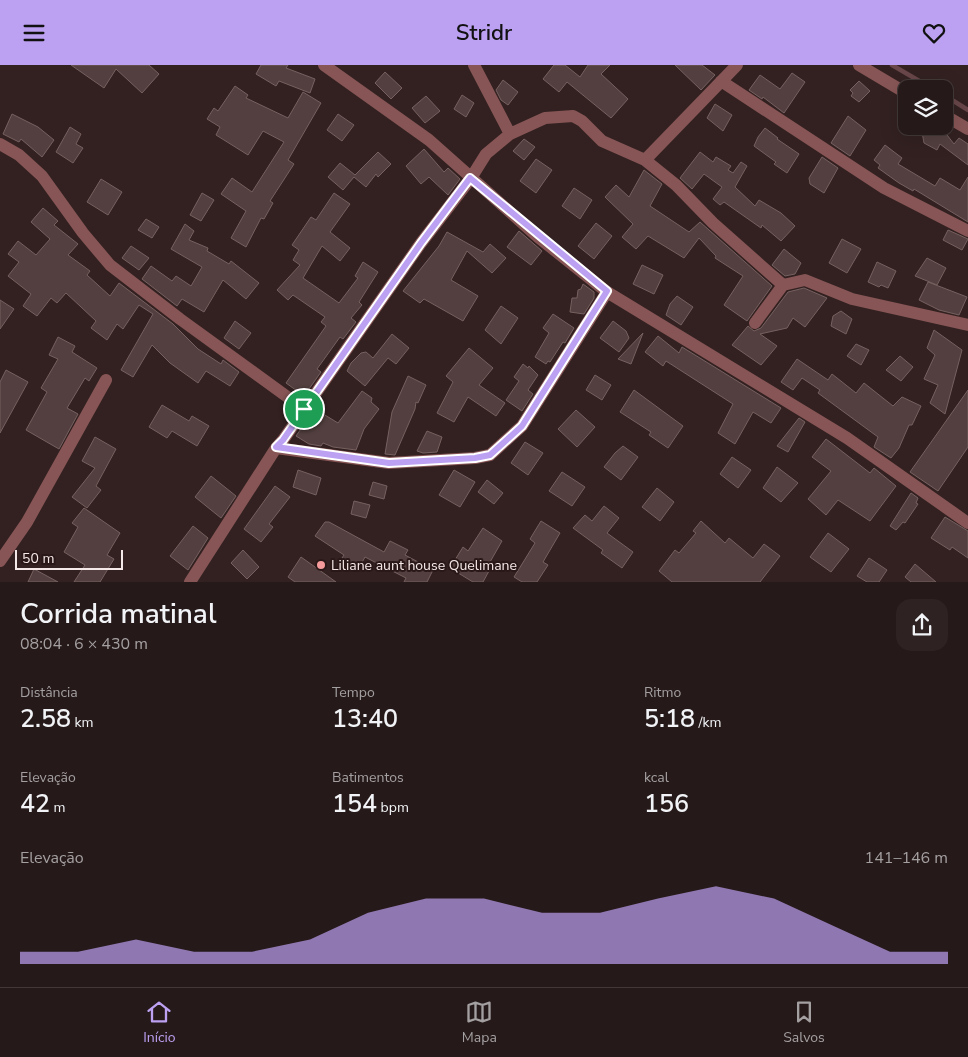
<!DOCTYPE html>
<html lang="pt">
<meta charset="utf-8">
<style>
:root{--surface:#261919;--page:#2e2222;--text:#f1f3f6;--muted:#a4a0a2;--line:#423838;--accent:#bca0f2}
body{margin:0;font-family:"Nunito Sans",sans-serif;background:var(--page);color:var(--text);height:100vh;display:flex;flex-direction:column;font-size:19px;white-space:nowrap}
*{box-sizing:border-box;margin:0}
p{font-size:16px;color:var(--muted)}
.icon{flex:none;width:28px;height:28px;fill:none;stroke:currentColor;stroke-width:2;stroke-linecap:round;stroke-linejoin:round}
.map{position:relative;height:517px;overflow:hidden}
.sheet{display:flex;flex-direction:column;background:var(--surface);flex:1}
.sheet>*{flex:none}
.controls{position:absolute;left:898px;top:15px;display:grid;gap:10px}
.controls a{display:grid;place-items:center;width:55px;height:55px;border-radius:10px;background:var(--surface);box-shadow:0 5px 20px #0002,0 0 0 1px var(--line);font-size:25px}
.scale{position:absolute;left:15px;bottom:12px;width:108px;box-sizing:border-box;padding-left:5px;border:2px solid #f5e8e8;border-top:0;font-size:14px;line-height:18px;white-space:nowrap;color:#f5e8e8;-webkit-text-stroke:4px #291817;paint-order:stroke}
.pin{position:absolute;display:grid;place-items:center;width:42px;height:42px;color:#fff;margin:-21px;border:2px solid #fff;border-radius:50%;box-shadow:0 1px 5px #0007}
.round{display:grid;place-items:center;flex:none;width:52px;height:52px;border-radius:15px;background:var(--page)}
.overview{display:flex;align-items:center;justify-content:space-between;height:85px;padding:0 20px}
h1{font-size:28px;font-weight:600;line-height:38px}
.metrics{display:grid;grid-template-columns:repeat(3,1fr);gap:8px;height:85px;padding:5px 20px}
.metrics div{display:grid;align-content:center}
.metrics b{font-size:25px;font-weight:600}
.metrics small{font-size:14px;font-weight:400}
.metrics p{font-size:14px}
.chart{height:140px;padding:10px 20px}
.chart p{display:flex;justify-content:space-between}
.chart svg{width:100%;height:90px;margin-top:5px;fill:var(--accent);opacity:.7}
header{display:flex;justify-content:space-between;align-items:center;height:65px;padding:0 20px;background:var(--accent);color:#111;font-size:22px;font-weight:600}
.dock{display:flex;justify-content:space-around;align-items:center;height:70px;border-top:1px solid var(--line);background:var(--surface);font-size:14px;color:var(--muted)}
.dock a{display:grid;justify-items:center;gap:2px}
.dock .active{color:var(--accent)}
.map>svg:first-child{display:block}
.lines{fill:none;stroke-linecap:round;stroke-linejoin:round}
.stream{stroke:#684649;stroke-width:4.5}
.building{fill:#533f3f;stroke:#766160}
.minor{stroke:#875555;stroke-width:12}
.route-casing{stroke:#fff;stroke-width:10}
.route{stroke:#bca0f2;stroke-width:6}
.poi-dot{fill:#f59b9b;stroke:#291817;stroke-width:2}
.labels{text-anchor:middle;dominant-baseline:central;stroke-width:4;stroke-linejoin:round;paint-order:stroke}
.poi-label{font-size:14px;fill:#f5e8e8;stroke:#291817;text-anchor:start}
</style>
<header><svg class="icon" aria-label="menu" viewBox="0 0 24 24"><path d="M4 6h16M4 12h16M4 18h16"/></svg>Stridr<svg class="icon" aria-label="heart" viewBox="0 0 24 24"><path d="M12 20l-8-8c-3-5 5-10 8-4 3-6 11-1 8 4z"/></svg></header>
<div class="map">
<svg width="968" height="517" viewBox="0 0 968 517">
<rect width="100%" height="100%" fill="#332121"/>
<g class="lines">
<path class="stream" d="M892 0 933 24
M944 30 968 45"/>
</g>
<path class="building" d="M71 0H149L159 9 142 28 116 4 104 23Z
M261 0H288L286 3 315 14 310 28 279 16 276 21 256 9Z
M554 0H565L580 12 588 0H610L601 9 628 34 611 53 567 17 559 27 543 14Z
M675 0H702L715 10 701 25Z
M385 7 402 23 391 34 375 18Z
M792 8 805 17 784 48 763 32 762 34 749 25 760 10 780 24Z
M503 15 518 27 508 40 501 35 496 25Z
M859 16 870 26 859 37 851 31 853 28 850 25Z
M235 21 248 30 246 33 288 53 303 27 321 38 288 95 294 99 270 136 273 138 264 154 261 153 246 182 231 173 246 146 221 129 232 113 252 127 284 77 263 66 248 90 216 70 220 62 207 54 214 43 218 46Z
M462 30 474 38 466 52 454 44Z
M426 31 440 46 425 58 412 43Z
M715 39 732 50 723 66 707 53Z
M12 49 38 62 54 75 42 92 21 74 19 77 3 69Z
M338 49 354 60 342 76 327 65Z
M848 51 866 65 850 91 831 78Z
M921 61H940L954 79 959 73 968 79V100L940 79 937 85 924 78Z
M70 62 81 69 76 79 83 83 73 98 56 87Z
M765 63 778 73 777 74 799 89 787 108 774 99 776 97 754 81 758 72Z
M524 74 535 82 524 95 513 86Z
M885 80 902 93 898 99 935 121 940 113 960 125 968 112V157L914 124 913 126 899 118 878 103 880 100 874 95Z
M424 84 444 107 448 103 460 114 448 130 429 112 421 119 406 101Z
M378 87 391 99 378 112 376 109 366 122 354 112 343 125 328 112 340 98 355 110Z
M700 87 713 97 716 92 731 101 728 105 733 108 741 97 747 101 735 122 755 141 759 135 781 148 795 161 781 176 762 160 761 163 724 137 720 140 713 134 722 122 704 109 692 124 680 113Z
M822 92 838 103 824 128 810 119 809 113Z
M536 94 552 105 536 128 520 116Z
M644 105 662 119 650 141 689 167 700 157 772 221 747 256 724 240 743 211 715 193 716 191 699 173 684 193 648 171 636 184 622 172 633 159 605 132 616 120 629 132Z
M101 114 122 127 108 150 87 137Z
M574 123 592 135 580 154 562 141Z
M202 128 214 135 201 156 190 150Z
M334 128 350 139 330 167 350 183 340 196 322 181 303 213 339 238 358 213 355 211 363 197 378 207 359 237 362 240 351 253 356 257 343 274 340 272 317 304 321 307 304 331 286 318 326 261 321 257 325 252 293 230 288 235 277 225 300 200 293 195 299 185 292 180 311 152 316 155Z
M43 143 58 156 54 160 78 179 68 190 90 206 87 210 110 231 119 218 173 259 198 284 221 299 223 295 239 307 230 321 206 306 198 318 170 298 152 280 133 312 121 305 153 249 139 240 123 264 117 259 107 275 91 263 96 256 66 228 57 238 51 233 37 251 23 241 31 229 8 211 19 197 8 189 18 176 36 190 50 174 31 157Z
M146 154 159 162 152 173 138 165Z
M596 158 612 171 594 194 578 181Z
M185 159 194 166 189 175 208 183 207 186 229 199 231 196 259 218 246 234 223 215 204 247 182 234 177 241 142 214 151 201 172 216 176 211 191 221 202 202 171 184Z
M948 165 968 174 962 185 943 175Z
M519 166 542 186 531 200 507 182Z
M447 167 483 187 490 179 506 193 492 208 467 186 451 215 478 231 463 256 424 234 420 238 403 226 439 181Z
M842 174 861 184 847 208 829 198Z
M131 181 149 193 139 205 122 193Z
M784 184 801 198 795 209 785 211 772 200Z
M927 193 946 203 937 220 915 211Z
M877 197 896 206 888 223 881 220 879 222 868 217Z
M642 200 663 210 654 229 633 219Z
M928 217 967 232 959 250 939 245 919 235Z
M583 219 594 227V233L584 249 570 247 572 233H577L578 225 581 224Z
M804 223 827 233 805 262 793 253 787 263 760 269 777 281 761 300 732 280 748 261 754 266 761 263 788 227Z
M677 231 693 242 681 260 666 250 670 239Z
M0 235 14 244 0 264Z
M501 241 518 253 501 279 485 265Z
M841 246 852 254 846 269 831 261 833 251Z
M553 249 574 263 565 278 563 277 550 297 548 296 546 299 535 292 549 268 543 263Z
M235 256 251 268 239 284 224 273Z
M613 256 626 266 629 273 619 287 600 273Z
M934 265 962 285 945 349 930 338 938 320 924 314 935 290 927 283Z
M643 268 631 299 618 294Z
M392 269 409 283 396 299 388 293 365 321 347 306 351 298 361 288 366 287 373 293Z
M658 271 679 288 682 282 781 343 771 358 753 347 735 379 718 368 733 339 666 296 663 301 645 287Z
M58 272 75 281 72 287 97 303 89 316 85 313 67 343 78 349 59 384 26 365 47 327 41 323 58 294 49 290Z
M856 279 869 285 861 300 847 291Z
M469 283 493 303 479 320 505 338 496 351 468 332 454 357 437 348 453 317 446 311Z
M900 291 913 302 901 316 886 305Z
M797 294 828 315 832 309 856 328 864 318 893 341 902 332 921 341 912 360H909L899 383 891 393 874 382 878 372 818 328 820 325 802 313 793 325 781 317Z
M523 299 528 303 529 301 538 310 528 325 533 329 522 346 506 335 519 316 514 312Z
M6 305 28 317 0 368V317Z
M595 310 611 320 602 335 586 325Z
M408 311 426 320 418 338 416 337 415 344 395 390 385 389 392 347Z
M634 325 683 361 668 383 649 370 651 367 620 347Z
M968 325V382L938 426 910 407Z
M362 326 372 333 371 337 379 344 364 364 356 385 333 382 323 378 321 381 309 379 296 371 315 344 338 358Z
M162 340 189 356 192 351 209 361 197 381 172 366 167 373 149 362Z
M576 345 595 362 577 382 558 364Z
M799 353 805 357 788 387 777 381Z
M427 366 442 372 437 387 423 388 417 386Z
M95 372 116 384 96 421 101 425 87 443 72 432 95 403 82 396Z
M826 374 870 408 874 403 896 421 870 456 838 435 826 450 808 434 831 406 812 392Z
M525 377 543 388 528 410 511 398Z
M623 381 638 392 621 415 604 402 615 388Z
M732 392 751 405 738 423 720 409Z
M777 402 798 418 781 437 763 423Z
M298 405 321 413 316 430 293 422Z
M454 405 475 417 460 442 439 430Z
M562 407 585 422 572 441 549 426Z
M211 411 236 431 221 453 195 432Z
M487 415 503 428 494 439 478 427Z
M373 417 387 421 384 434 369 430Z
M275 421 290 432 269 459 273 462 261 477 244 464Z
M657 423 674 437 660 456 642 442Z
M911 428 918 433 916 438 918 439 905 458 903 457 896 465 890 461Z
M354 436 370 440 366 453 351 449Z
M604 441 619 453 607 468 633 487 622 503 601 488 603 485 573 463 585 450 592 456Z
M84 443 120 468 107 490 114 494 100 517H74L85 500 64 487 78 462 72 458Z
M945 452 968 466V493L952 482 950 485 931 473Z
M541 456 560 468 543 497 548 500 537 517H522L514 512 535 478 530 474Z
M701 456 725 478 729 473 753 493 764 479 780 491 760 517H672L659 506 675 485 679 488 696 468 693 466Z
M325 457H329L384 487 390 476 408 485 405 490 433 505 427 517H404L406 513 365 492 359 503 342 493 344 490 315 471Z
M193 461 208 473 188 505 170 491Z
M483 463 502 476 486 504 489 506 483 517H473L450 503 463 482 468 486Z
M828 468 849 484 831 507 810 492Z
M243 485 259 502 247 514 231 498Z
M301 492 336 517H295L288 512Z
M869 493 887 505 879 517H867L857 511Z
M915 499 936 517H911L905 512Z
M34 504 58 517H28Z"/>
<g class="lines">
<path class="minor" d="M324 0 429 75 538 172 607 227 847 373 968 458
M474 0 510 69
M859 0 906 28
M721 16 884 123 968 166
M944 50 968 64
M0 79 19 90 42 111 83 168 110 200 180 254 304 344
M645 95 676 120 713 158 783 220 805 215 852 234 968 260
M755 258 783 220
M276 383 389 398 475 393 490 390 522 361 607 227
M0 496 27 457 106 315
M190 517 276 383 283 375 421 178 471 113 486 89 510 69 545 53 573 51 582 56 602 76 645 95 737 0"/>
</g>
<g class="lines">
<defs>
<path id="route" d="M470 113 607 226 522 361 490 390 475 393 389 398 276 382 283 375 421 178Z"/>
</defs>
<use href="#route" class="route-casing"/>
<use href="#route" class="route"/>
</g>
<circle class="poi-dot" cx="321" cy="500" r="5"/>
<g class="labels">
<g class="poi-label">
<text x="331" y="500">Liliane aunt house Quelimane</text>
</g>
</g>
</svg>
<div class="controls">
<a><svg class="icon" aria-label="layers" viewBox="0 0 24 24"><path d="M12 4l9 5-9 5-9-5zM3 14l9 5 9-5"/></svg></a>
</div>
<div class="scale">50 m</div>
<div class="pin" style="left:304px;top:344px;background:#1e9e55"><svg class="icon" aria-label="arrive" viewBox="0 0 24 24"><path d="M6 21V4h12l-3 4 3 4H6"/></svg></div>
</div>
<section class="sheet">
<div class="overview"><div><h1>Corrida matinal</h1><p>08:04 · 6 × 430 m</p></div><a class="round"><svg class="icon" aria-label="share" viewBox="0 0 24 24"><path d="M12 15V3M7 8l5-5 5 5M5 13v7h14v-7"/></svg></a></div>
<div class="metrics">
<div><p>Distância</p><b>2.58<small> km</small></b></div>
<div><p>Tempo</p><b>13:40</b></div>
<div><p>Ritmo</p><b>5:18<small> /km</small></b></div>
</div>
<div class="metrics">
<div><p>Elevação</p><b>42<small> m</small></b></div>
<div><p>Batimentos</p><b>154<small> bpm</small></b></div>
<div><p>kcal</p><b>156</b></div>
</div>
<div class="chart"><p><span>Elevação</span>141–146 m</p>
<svg viewBox="0 0 160 44" preserveAspectRatio="none"><path d="M0 44V38L10 38L20 32L30 38L40 38L50 32L60 19L70 12L80 12L90 19L100 19L110 12L120 6L130 12L140 25L150 38L160 38V44z"/></svg>
</div>
</section>
<nav class="dock">
<a class="active"><svg class="icon" aria-label="home" viewBox="0 0 24 24"><path d="M3 11l9-7 9 7M6 9v11h12V9"/></svg>Início</a>
<a><svg class="icon" aria-label="map" viewBox="0 0 24 24"><path d="M3 6l6-2 6 2 6-2v14l-6 2-6-2-6 2zM9 4v14M15 6v14"/></svg>Mapa</a>
<a><svg class="icon" aria-label="saved" viewBox="0 0 24 24"><path d="M7 4h10v16l-5-4-5 4z"/></svg>Salvos</a>
</nav>
